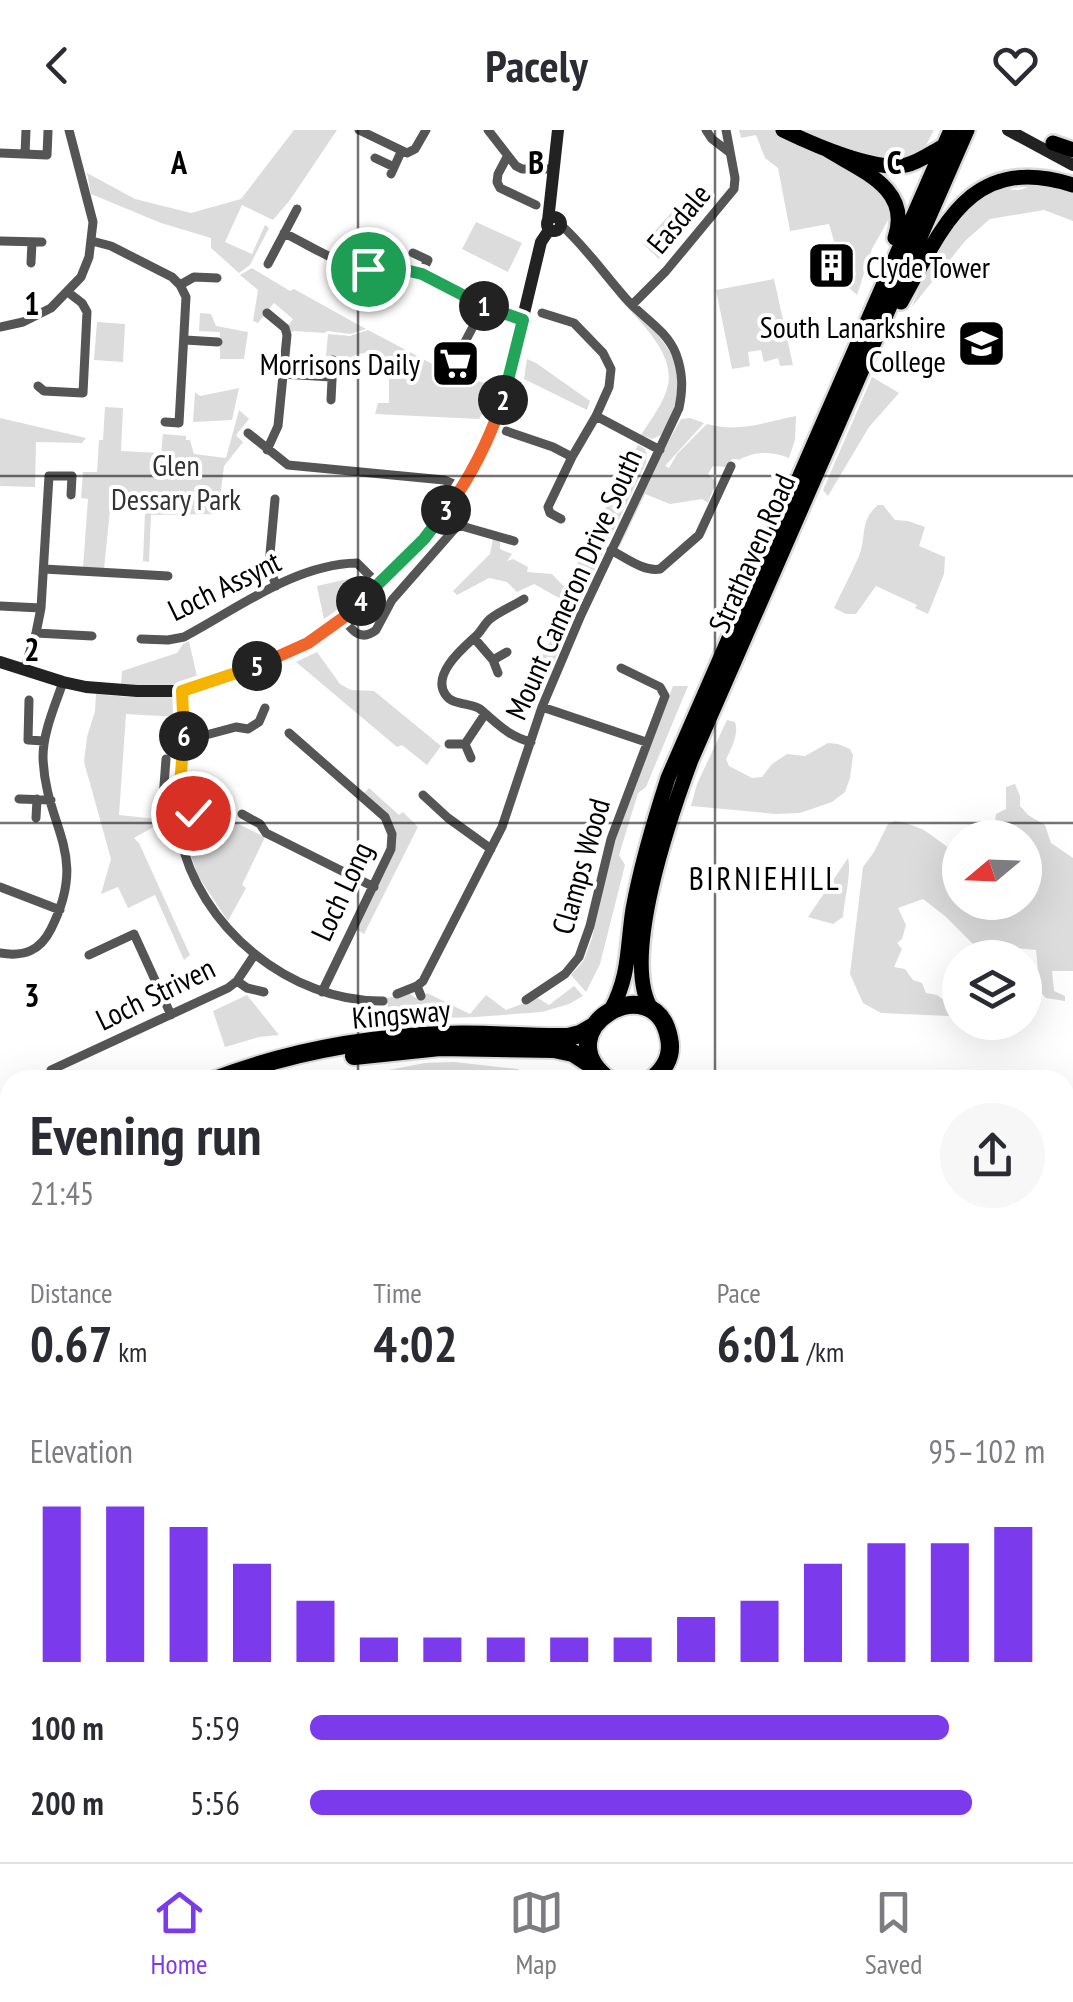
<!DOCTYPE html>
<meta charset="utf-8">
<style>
:root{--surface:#fff;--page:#f7f7f7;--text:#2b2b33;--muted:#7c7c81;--line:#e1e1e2;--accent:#7c3aed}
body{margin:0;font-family:"PT Sans Narrow",sans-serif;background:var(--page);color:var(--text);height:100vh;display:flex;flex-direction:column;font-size:38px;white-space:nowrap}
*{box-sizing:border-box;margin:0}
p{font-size:32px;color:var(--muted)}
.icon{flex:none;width:55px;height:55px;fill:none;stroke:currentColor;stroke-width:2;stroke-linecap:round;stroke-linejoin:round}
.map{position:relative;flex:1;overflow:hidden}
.drawer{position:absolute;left:0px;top:940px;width:1075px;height:792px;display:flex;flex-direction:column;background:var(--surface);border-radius:30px 30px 0 0;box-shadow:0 10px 40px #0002}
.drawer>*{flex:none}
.needle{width:65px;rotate:251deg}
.tools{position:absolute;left:942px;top:690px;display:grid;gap:20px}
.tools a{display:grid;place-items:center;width:100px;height:100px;border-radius:50%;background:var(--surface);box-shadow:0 10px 40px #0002;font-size:50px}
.pin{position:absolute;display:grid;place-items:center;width:85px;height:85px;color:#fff;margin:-42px;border:5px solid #fff;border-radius:50%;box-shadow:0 2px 10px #0007}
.km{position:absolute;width:50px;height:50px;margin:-25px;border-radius:50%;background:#222;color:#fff;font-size:28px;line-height:50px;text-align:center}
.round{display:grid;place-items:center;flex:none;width:105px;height:105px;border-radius:52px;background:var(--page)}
.summary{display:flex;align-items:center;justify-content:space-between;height:170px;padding:0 30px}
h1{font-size:55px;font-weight:700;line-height:75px}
.figures{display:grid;grid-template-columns:repeat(3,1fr);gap:15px;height:170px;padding:10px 30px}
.figures div{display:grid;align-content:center}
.figures b{font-size:50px;font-weight:700}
.figures small{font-size:28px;font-weight:400}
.figures p{font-size:28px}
.chart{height:280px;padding:20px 30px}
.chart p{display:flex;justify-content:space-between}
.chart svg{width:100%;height:180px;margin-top:10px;stroke:var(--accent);stroke-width:6}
ul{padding:0 30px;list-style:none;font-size:32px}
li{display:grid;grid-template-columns:160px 120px 1fr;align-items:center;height:75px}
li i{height:25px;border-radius:12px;background:var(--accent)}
header{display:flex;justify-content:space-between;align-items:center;height:130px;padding:0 30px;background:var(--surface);font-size:45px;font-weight:700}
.dock{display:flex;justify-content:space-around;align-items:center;height:140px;border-top:2px solid var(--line);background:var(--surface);font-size:28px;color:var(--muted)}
.dock a{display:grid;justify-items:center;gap:5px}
.dock .active{color:var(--accent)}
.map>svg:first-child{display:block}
.green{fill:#dcdcdc}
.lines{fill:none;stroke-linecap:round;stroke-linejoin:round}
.stream{stroke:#a3a3a3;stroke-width:2.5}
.street-tunnel{stroke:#d9d9d9;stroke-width:9;stroke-dasharray:9 4.5;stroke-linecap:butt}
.primary-casing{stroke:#dbdbdb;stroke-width:20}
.highway-casing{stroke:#dbdbdb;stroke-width:22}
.street{stroke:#555;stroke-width:9}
.secondary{stroke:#222;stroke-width:12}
.primary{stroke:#000;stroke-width:15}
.highway{stroke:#000;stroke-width:18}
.split-1-casing{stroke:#fff;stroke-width:20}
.split-2-casing{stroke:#fff;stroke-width:20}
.split-3-casing{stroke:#fff;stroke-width:20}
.split-4-casing{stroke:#fff;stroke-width:20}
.split-5-casing{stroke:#fff;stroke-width:20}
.split-6-casing{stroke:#fff;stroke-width:20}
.split-7-casing{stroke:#fff;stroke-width:20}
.split-1{stroke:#22a559;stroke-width:12}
.split-2{stroke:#22a559;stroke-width:12}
.split-3{stroke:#f0652b;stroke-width:12}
.split-4{stroke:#22a559;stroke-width:12}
.split-5{stroke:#f0652b;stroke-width:12}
.split-6{stroke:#f5b400;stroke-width:12}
.split-7{stroke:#f5b400;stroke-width:12}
.grid{fill:none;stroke:#000;stroke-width:2.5;stroke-opacity:0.55}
.labels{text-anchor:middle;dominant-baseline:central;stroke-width:8;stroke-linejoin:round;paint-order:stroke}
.street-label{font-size:30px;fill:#000;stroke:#fff}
.poi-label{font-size:30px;fill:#000;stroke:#fff;text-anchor:end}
.park-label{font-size:30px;fill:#333;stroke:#fff}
.neighbourhood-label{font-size:32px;letter-spacing:2.5px;fill:#000;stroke:#fff}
.grid-label{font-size:32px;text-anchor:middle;font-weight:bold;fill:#000;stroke:#fff;stroke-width:8;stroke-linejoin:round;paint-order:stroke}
</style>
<header><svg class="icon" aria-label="back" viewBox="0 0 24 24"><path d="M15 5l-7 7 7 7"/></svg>Pacely<svg class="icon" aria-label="heart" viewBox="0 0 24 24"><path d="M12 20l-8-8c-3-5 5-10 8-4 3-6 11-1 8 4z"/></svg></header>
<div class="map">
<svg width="1073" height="1732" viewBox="0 0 1073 1732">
<rect width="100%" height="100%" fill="#fff"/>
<path class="green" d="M294 0H337L290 70 273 90 242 75 225 112 252 124 265 95 269 98 250 135 239 143 211 118V108L161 93 91 64 87 43 135 69 191 83 241 69Z
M739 0H772L881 57 892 83 872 119 857 165 844 153 847 150V147L856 145 850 112 838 114 834 111 829 94 790 101 778 38 765 28 756 5 741 8Z
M798 0H934L925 17 918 24 889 33Z
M1037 51 1073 60V91L1044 80 990 89 965 111 911 178C928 143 952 73 992 60 1011 54 1015 68 1037 51Z
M673 81 690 96 659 129 643 114Z
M476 92 522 113 508 142 462 119Z
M252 138 290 161 294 159 366 199 350 204 327 201 325 203 294 201 290 203 288 196 293 189 274 173 258 193 253 191 258 160 240 145Z
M774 149 793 235 780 236 778 228 764 232 761 220 748 222 750 236 732 239 716 160Z
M619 165C664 209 702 239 661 305L652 309 641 305C651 289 664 273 668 255 675 221 637 190 617 166Z
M200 183 211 184 216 196 248 202 244 229H220V202L199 201Z
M97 192 125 194 123 232 94 230Z
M368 200 455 246 486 253 484 281 479 289 375 284 378 273H389V245L379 221 358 224 346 229 343 227 326 226 328 204 350 206Z
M527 229 536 233 590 271 587 280 524 249Z
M872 247 899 263 869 297 828 366 823 360Z
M239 258 232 290 193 292 195 262 200 266Z
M105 277 123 278 121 321 161 323 163 304 186 306V310H190L194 324 226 328 239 280 249 289 236 305 243 312 224 336 218 384 151 385 149 432 143 431 145 382 110 380 104 439 83 438 88 369 81 368 83 342H97L99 310H103Z
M796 286 795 310 789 328C776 323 761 321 748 326 732 331 749 330 732 329L725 337 713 336 708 344 716 352 708 373 702 369 670 374 645 364 619 418V412L659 328 681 289 690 288 704 293 665 336 669 338 677 324 707 294C738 303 766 292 796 286Z
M0 288 86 308 82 313 36 312 35 357 0 356Z
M638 315C648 319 647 323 646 333L582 466 534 578 521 562C537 532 557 505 568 473L534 454 517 462 507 452 489 448 457 465 453 461 490 424 493 408 500 412V419L512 424 507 431 513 429 528 437 527 442 552 444 569 462V452L573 442Z
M878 375H883L895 390 908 391 925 397 919 416 945 427 944 444 928 484 915 478 917 475 876 456 856 484H846L834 478C842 461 851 444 859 426 867 406 859 391 878 375Z
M365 445 369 449 332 485 334 489 325 494 317 456Z
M189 511 198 551 160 557 121 554 122 541 177 523 183 514Z
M317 522 340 554 351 560 374 561 441 616 427 635 402 615 397 617 296 532Z
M673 556H688L646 657 638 663 619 725 625 735 600 834 586 862 571 845 584 830 592 808 611 720Z
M96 564 128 567 166 566C178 568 177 577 179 587L126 584 119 685 158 689 157 695 134 708 139 713 190 825 184 830 155 765 128 778 118 757 101 764 111 729 84 632 87 607 95 581Z
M727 590 735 592C739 603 732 618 726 629L729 636 752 648 762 647 772 634 787 624 805 626 828 613 838 614 850 619 853 625 850 648 845 662 832 672 800 683 776 684 691 676 697 654Z
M1015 654 1020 666V676L1028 685 1045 695 1051 713 1073 728V841H1052L1054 861 1065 866V871L1046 868 1040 862 1036 820 973 814 945 786 923 769 898 778 906 795 902 809 897 813 902 819 894 837 905 839 913 850 922 853 926 863 937 865 945 871 952 865 950 858 960 854V878L949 886 881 883 863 873 850 844 863 737 874 722 888 694 895 691 906 693 924 700 956 723 957 732 950 748 960 757V772H1025V708L990 707 988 702H997L995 692 996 684 1006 679V657Z
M369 658 399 685 403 682 418 697 364 804 356 799 396 702 388 684 364 663Z
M228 689 265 707 242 755 246 758 228 791 198 746 183 702 214 717Z
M848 728C852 741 844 771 843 787L833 794 808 787Z
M574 856 583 866 569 874 542 882 476 887 415 889 390 886 386 868 410 864 419 870 427 863 470 884 486 865 506 880 538 868 549 875Z
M247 865 279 905 259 907 225 917 213 881Z
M454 932 518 939 528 947 537 950H413L389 940 425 933Z
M156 1723V1722L279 1723 246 1732H195L191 1729 189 1732H156L155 1725Z"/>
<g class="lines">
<path class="stream" d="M103 1722 104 1732"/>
<path class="street-tunnel" d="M493 1722 495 1732
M655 1722 666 1732
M613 1732V1722"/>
<defs>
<path id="primary" d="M783 0C812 14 875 42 906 35 919 32 931 23 942 17
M1053 13 1073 20
M826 19C861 41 912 58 895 108
M901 172C943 97 970 22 1073 55
M611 880C630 845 627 817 633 779 641 735 654 691 668 648L951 0
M653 882C618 832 671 684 691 630L967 0"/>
<path id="highway" d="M354 926 440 917 554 919 573 923 596 938
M215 950C288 922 366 908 443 905 485 903 527 908 568 907L580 904 594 896
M609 950C542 900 655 834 669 908 673 926 664 940 651 950
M0 1068 10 1061
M0 1083 10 1077
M764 1722 766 1732
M777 1722 779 1732"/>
</defs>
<use href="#primary" class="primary-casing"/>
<use href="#highway" class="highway-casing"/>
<path class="street" d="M359 0 407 23 415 19 426 0
M488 0 516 36 522 39H554
M706 0 712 9 729 22
M0 23 47 25 48 1
M25 24 26 0
M507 27 498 44 497 52 500 58 536 75
M375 28 394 37
M391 44 401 22
M284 103C307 114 330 129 354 137 377 144 401 135 424 145 458 159 488 178 523 191
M0 111 42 112
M92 111 111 116 172 147 180 155 186 167 179 293 165 292
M413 123 428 130 421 144
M31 133 32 112
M268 134 297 79
M180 155 194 147 217 148
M632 175 666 141 734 59 735 48 726 0
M267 183 285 198 287 205 278 296 267 320
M542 183 574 193 603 223 611 239 609 257 596 286 572 327 548 377 550 383 561 389
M0 197 23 192 51 178 81 147 89 127 93 92 69 0
M185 210 218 212
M458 225 484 176
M283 244 331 247
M38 256 44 261 83 263 87 182 82 173 69 163
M331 270 333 230
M596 286 660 320
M506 301 553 317 572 327
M248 303 288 335 444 350 463 358
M275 369 269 435 276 456
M611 420C626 428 644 442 660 439L699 405 731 336
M44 439 168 446
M524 469C513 476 500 481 490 489 484 494 481 502 475 507 463 518 432 544 445 564 452 576 470 572 480 579 498 594 508 606 531 612
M0 476 41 478
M343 488C352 501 361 512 376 500L392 470 458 395 514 411
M36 503 92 506
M474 508 493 530 498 543
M141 509 168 510 184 507C237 479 295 434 357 433L379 455
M493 530 507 522
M24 540 36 503 41 478 49 346H72L71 365
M182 561C184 576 185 591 184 606 182 639 174 673 180 705 198 797 290 872 383 871
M29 570 28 610 44 611
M542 577 646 612
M289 603 385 687 392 704 391 719 322 862
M184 605H206L236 597 248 599 259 592 265 578
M449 614H465L471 628
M465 614 485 584
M166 629 162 682 164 685H178
M180 655 187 654C192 664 195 673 193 683
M423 665 448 688 491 719
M19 669 51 670
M242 684 260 694 266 703 374 757
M36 688 37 669
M0 757 60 780
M0 823C24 827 40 821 51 799 90 722 45 698 43 627 43 602 55 576 63 552
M89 825 134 804 171 885
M237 851 247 858 264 862
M397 864 417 856
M421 866 417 856 423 851 502 697 542 577 581 485 679 278C683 259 683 243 676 224 667 201 645 189 629 172 606 147 587 118 561 95
M526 870 565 844 579 827 590 796 611 709 665 566 660 557 621 538
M51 940 228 858 237 851 255 824
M377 950 378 948
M1065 1259H1073
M1065 1417 1073 1369
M1065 1503H1073
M1065 1598 1073 1597
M1065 1638 1073 1637
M894 1722 900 1732
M1039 1722 1040 1732
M366 1732 391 1724 397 1723 406 1727 423 1722
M959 1732 964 1722"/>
<path class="secondary" d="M1008 0 1073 35
M547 94a7 7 0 1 1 14 0a7 7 0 1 1-14 0Z
M548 91 558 0
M0 532 63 552 86 557 137 561H182L252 539 308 513 343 488 424 409 463 358 486 316 503 271 541 112 549 100
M1065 1296H1073
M0 1528 10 1592
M0 1691 10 1684
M0 1704 10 1706
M29 1722 35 1732
M47 1722 48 1732
M340 1722 343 1732
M736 1722 737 1732"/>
<use href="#primary" class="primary"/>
<use href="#highway" class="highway"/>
</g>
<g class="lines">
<defs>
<path id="split-1" d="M368 139H401L422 144 484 176"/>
<path id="split-2" d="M484 176 523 190 503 270"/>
<path id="split-3" d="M446 380C472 346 489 310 503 270"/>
<path id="split-4" d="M361 471 424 409 446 380"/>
<path id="split-5" d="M257 536 308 513 343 488 361 471"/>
<path id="split-6" d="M184 606 182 561 257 536"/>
<path id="split-7" d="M184 606 180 655 187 654C192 663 195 673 193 683"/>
</defs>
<use href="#split-1" class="split-1-casing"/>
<use href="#split-2" class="split-2-casing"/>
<use href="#split-3" class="split-3-casing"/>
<use href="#split-4" class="split-4-casing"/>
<use href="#split-5" class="split-5-casing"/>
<use href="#split-6" class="split-6-casing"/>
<use href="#split-7" class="split-7-casing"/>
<use href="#split-1" class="split-1"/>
<use href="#split-2" class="split-2"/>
<use href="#split-3" class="split-3"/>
<use href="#split-4" class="split-4"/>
<use href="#split-5" class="split-5"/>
<use href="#split-6" class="split-6"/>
<use href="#split-7" class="split-7"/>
</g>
<path class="grid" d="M358 0V950M715 0V950M0 346H1073M0 693H1073M0 1039H10M1065 1039H1073M0 1386H10M1065 1386H1073M358 1722V1732M715 1722V1732"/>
<defs>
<symbol id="building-square" viewBox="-11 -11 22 22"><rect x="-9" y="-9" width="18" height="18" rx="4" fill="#000" stroke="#fff"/><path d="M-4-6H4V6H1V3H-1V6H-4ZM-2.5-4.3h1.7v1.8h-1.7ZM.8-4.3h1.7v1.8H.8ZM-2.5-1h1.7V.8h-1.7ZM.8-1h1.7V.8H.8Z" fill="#fff"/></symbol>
<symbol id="university-square" viewBox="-11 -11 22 22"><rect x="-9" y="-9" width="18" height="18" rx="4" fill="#000" stroke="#fff"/><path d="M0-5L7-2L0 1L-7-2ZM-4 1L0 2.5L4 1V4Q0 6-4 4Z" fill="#fff"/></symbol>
<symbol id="supermarket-square" viewBox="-11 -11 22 22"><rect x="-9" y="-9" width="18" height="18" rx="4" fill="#000" stroke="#fff"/><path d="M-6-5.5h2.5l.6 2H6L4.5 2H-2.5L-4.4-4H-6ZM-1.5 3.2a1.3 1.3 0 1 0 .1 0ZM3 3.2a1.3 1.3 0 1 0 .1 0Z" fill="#fff"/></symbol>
</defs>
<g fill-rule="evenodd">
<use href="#building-square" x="804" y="108" width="55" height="55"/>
<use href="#university-square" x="954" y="186" width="55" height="55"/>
<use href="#supermarket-square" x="428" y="206" width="55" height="55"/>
</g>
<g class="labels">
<g class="street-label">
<text transform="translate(678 88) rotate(-50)">Easdale</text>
<text transform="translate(751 423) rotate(-66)">Strathaven Road</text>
<text transform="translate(573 454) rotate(-66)">Mount Cameron Drive South</text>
<text transform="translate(224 455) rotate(-26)">Loch Assynt</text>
<text transform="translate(580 736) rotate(-74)">Clamps Wood</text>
<text transform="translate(341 761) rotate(-65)">Loch Long</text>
<text transform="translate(155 863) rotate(-26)">Loch Striven</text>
<text transform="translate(401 883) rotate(-5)">Kingsway</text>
</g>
<g class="poi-label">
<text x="866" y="136" text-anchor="start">Clyde Tower</text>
<text x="946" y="196">South Lanarkshire<tspan x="946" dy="34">College</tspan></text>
<text x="420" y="233">Morrisons Daily</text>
</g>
<g class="park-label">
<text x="176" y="334">Glen<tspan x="176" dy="34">Dessary Park</tspan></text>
</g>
<g class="neighbourhood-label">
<text x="765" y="748">BIRNIEHILL</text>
</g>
</g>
<g class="grid-label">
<text x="179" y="44">A</text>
<text x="536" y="44">B</text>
<text x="894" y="44">C</text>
<text x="32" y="185">1</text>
<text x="32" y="531">2</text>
<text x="32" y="877">3</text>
</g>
</svg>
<div class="tools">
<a><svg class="needle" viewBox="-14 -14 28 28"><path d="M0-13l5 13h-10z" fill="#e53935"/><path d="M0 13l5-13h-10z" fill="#7c7c81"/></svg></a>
<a><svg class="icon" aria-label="layers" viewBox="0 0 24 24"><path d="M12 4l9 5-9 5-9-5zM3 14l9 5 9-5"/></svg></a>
</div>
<div class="pin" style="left:368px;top:139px;background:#1e9e55"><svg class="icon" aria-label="arrive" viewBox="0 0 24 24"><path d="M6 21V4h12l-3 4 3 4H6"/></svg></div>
<div class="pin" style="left:193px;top:683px;background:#d93025"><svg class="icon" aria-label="check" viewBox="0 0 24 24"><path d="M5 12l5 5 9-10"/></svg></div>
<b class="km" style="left:484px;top:176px">1</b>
<b class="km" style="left:503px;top:270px">2</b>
<b class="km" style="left:446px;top:380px">3</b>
<b class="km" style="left:361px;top:471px">4</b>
<b class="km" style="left:257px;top:536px">5</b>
<b class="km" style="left:184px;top:606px">6</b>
<section class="drawer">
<div class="summary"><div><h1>Evening run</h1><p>21:45</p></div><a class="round"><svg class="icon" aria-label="share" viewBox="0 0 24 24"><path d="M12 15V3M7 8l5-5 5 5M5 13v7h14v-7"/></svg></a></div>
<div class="figures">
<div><p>Distance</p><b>0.67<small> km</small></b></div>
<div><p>Time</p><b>4:02</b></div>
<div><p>Pace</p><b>6:01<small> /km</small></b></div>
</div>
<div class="chart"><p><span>Elevation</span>95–102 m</p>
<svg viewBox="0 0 160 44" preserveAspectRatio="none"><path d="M5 44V6M15 44V6M25 44V11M35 44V20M45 44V29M55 44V38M65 44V38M75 44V38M85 44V38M95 44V38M105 44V33M115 44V29M125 44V20M135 44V15M145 44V15M155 44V11"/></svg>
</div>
<ul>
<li><b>100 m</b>5:59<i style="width:87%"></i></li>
<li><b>200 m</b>5:56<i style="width:90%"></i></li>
</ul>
</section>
</div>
<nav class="dock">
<a class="active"><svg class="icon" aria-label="home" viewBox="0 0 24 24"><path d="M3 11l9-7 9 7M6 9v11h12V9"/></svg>Home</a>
<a><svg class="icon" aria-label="map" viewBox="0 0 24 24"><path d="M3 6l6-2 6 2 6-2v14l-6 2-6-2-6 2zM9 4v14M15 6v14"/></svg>Map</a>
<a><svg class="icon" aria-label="saved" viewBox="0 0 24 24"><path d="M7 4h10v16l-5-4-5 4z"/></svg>Saved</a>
</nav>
